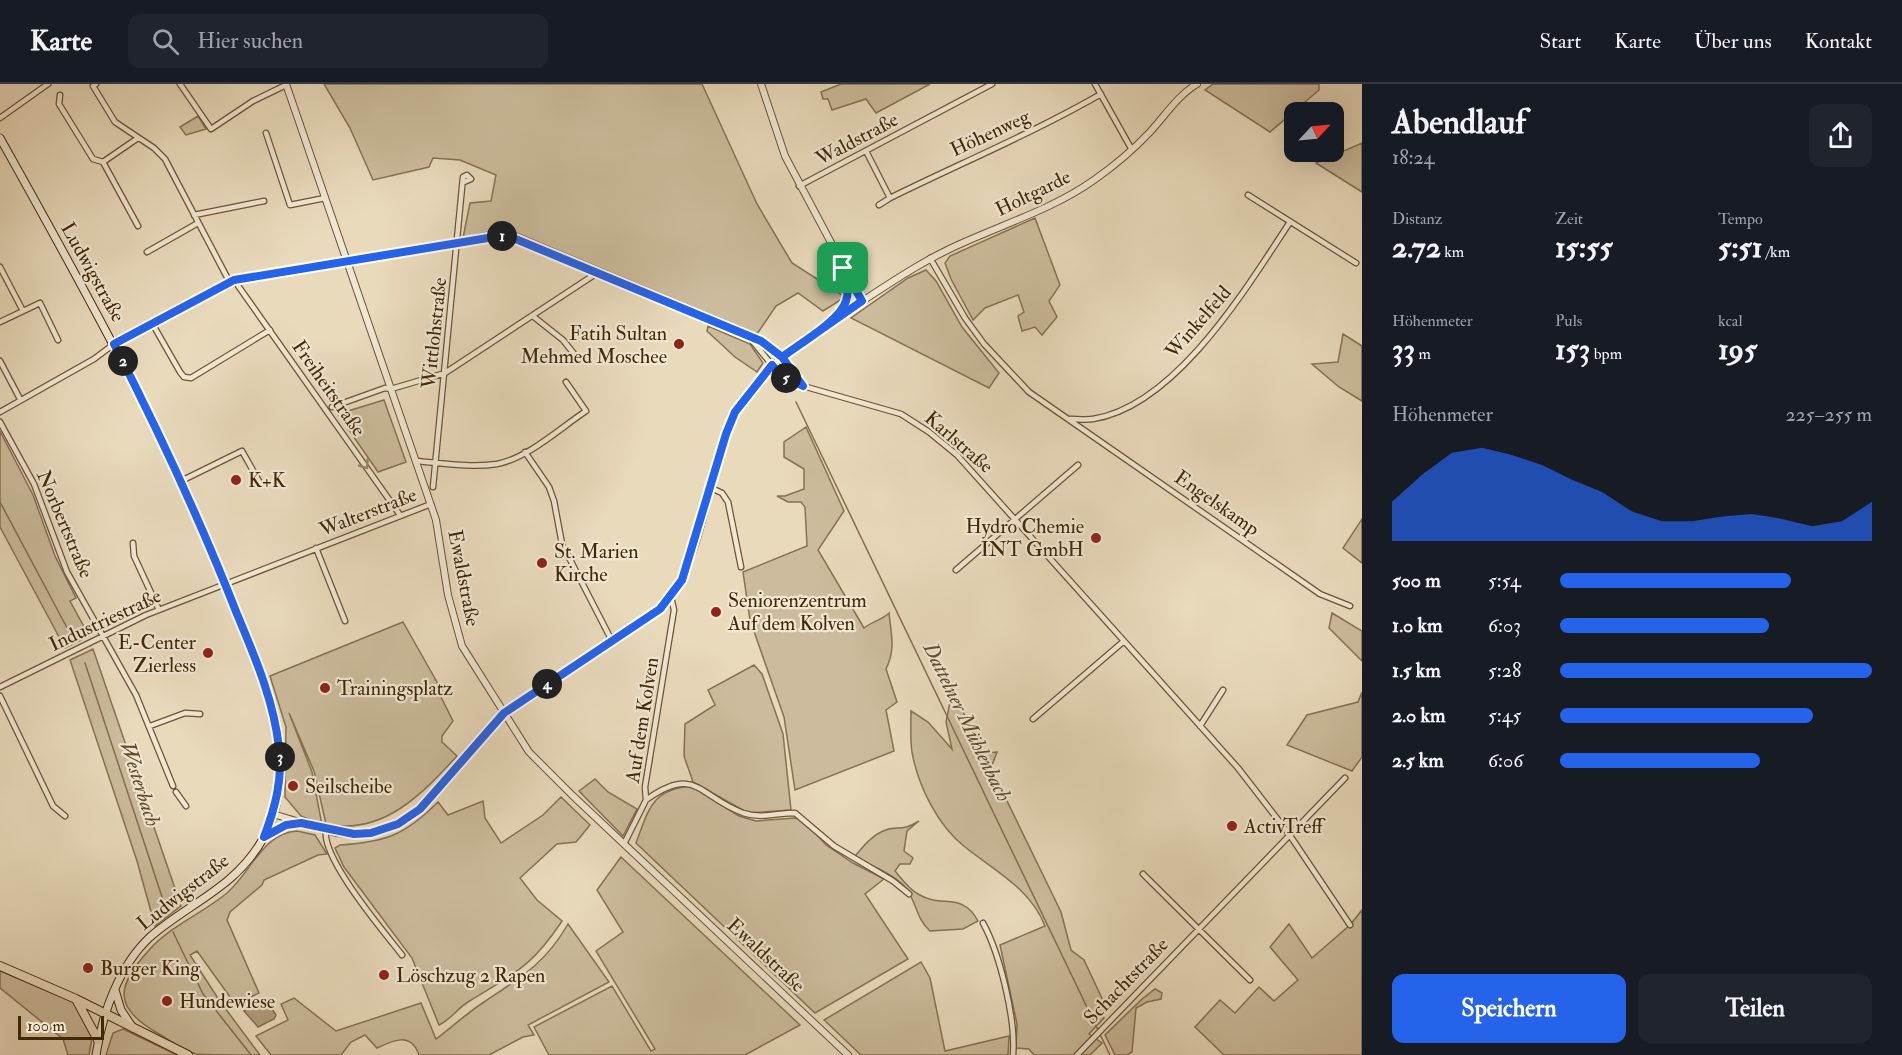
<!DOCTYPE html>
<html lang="de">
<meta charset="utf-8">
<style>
:root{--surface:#171b24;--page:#20242c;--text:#f1f3f6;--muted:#9ea1a6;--line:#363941;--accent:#2563eb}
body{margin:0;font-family:"IM FELL Double Pica",serif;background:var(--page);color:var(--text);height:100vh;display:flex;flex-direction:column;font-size:22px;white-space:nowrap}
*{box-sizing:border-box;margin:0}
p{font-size:20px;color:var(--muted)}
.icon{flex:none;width:33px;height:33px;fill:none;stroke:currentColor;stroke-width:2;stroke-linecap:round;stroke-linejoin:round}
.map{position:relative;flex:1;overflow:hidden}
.sheet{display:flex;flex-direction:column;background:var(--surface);width:540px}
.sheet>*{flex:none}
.needle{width:39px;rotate:64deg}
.controls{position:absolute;left:1284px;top:18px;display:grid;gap:12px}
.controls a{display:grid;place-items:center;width:60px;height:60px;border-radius:12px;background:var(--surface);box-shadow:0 6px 24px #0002;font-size:30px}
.scale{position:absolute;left:18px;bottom:15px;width:86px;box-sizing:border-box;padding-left:6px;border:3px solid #412806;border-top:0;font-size:16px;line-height:21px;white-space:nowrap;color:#412806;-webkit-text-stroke:4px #f1e7d3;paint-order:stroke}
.pin{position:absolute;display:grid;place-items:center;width:51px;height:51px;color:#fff;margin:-26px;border-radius:12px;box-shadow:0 3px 9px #0006}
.km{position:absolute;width:30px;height:30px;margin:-15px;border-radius:50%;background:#222;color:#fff;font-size:16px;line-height:30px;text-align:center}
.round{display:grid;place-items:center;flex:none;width:63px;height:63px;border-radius:12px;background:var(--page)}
.overview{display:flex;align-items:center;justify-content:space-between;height:102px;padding:0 30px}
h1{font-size:33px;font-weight:700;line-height:45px}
.figures{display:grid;grid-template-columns:repeat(3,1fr);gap:9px;height:102px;padding:6px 30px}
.figures div{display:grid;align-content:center}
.figures b{font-size:30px;font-weight:700}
.figures small{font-size:16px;font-weight:400}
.figures p{font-size:16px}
.chart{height:168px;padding:12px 30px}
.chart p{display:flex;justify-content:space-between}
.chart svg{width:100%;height:108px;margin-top:6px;fill:var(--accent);opacity:.7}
.action{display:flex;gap:12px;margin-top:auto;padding:12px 30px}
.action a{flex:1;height:69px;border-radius:12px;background:var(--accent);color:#fff;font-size:24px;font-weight:700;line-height:69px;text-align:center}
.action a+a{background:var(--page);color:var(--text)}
ul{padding:0 30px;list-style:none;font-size:20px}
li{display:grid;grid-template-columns:96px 72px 1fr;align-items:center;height:45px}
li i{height:15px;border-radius:8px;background:var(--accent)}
header{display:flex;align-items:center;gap:36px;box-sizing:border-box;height:84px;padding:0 30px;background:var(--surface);border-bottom:2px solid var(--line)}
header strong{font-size:28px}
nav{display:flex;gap:33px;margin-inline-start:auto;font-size:21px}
.search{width:420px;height:54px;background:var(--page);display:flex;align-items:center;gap:15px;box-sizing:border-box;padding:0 21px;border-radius:12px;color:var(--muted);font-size:22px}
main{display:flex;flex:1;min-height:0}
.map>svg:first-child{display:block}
.green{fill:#ccbc9d;stroke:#867252;stroke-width:1.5}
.water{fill:#b09d7e;stroke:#846e4e;stroke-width:1.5}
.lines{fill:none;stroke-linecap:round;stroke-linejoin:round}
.stream{stroke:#846e4e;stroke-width:1.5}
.minor-casing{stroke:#6b5434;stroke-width:7}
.tertiary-casing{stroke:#6b5434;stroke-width:8}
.secondary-casing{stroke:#412806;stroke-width:9}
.primary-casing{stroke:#412806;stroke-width:10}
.minor{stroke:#f1e7d3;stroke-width:4.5}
.tertiary{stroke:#f1e7d3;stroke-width:6}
.secondary{stroke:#f1e7d3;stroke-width:7}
.primary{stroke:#e9dabc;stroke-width:8}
.oneway{stroke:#99886c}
.route-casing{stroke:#fff;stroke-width:12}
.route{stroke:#2563eb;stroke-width:8}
.poi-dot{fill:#8f2418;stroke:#f1e7d3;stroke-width:2}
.labels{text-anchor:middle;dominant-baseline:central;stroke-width:4.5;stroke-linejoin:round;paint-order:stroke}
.street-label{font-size:20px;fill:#412806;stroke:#f1e7d3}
.poi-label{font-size:20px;fill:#412806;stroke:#f1e7d3;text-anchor:start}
.water-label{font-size:21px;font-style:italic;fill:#624b2a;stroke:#f1e7d3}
</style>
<header>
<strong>Karte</strong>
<div class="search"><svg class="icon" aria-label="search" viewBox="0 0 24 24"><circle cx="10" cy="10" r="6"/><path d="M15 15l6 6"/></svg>Hier suchen</div>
<nav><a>Start</a><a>Karte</a><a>Über uns</a><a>Kontakt</a></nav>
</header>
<main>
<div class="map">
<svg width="1362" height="971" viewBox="0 0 1362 971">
<rect width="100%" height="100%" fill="#e9dabc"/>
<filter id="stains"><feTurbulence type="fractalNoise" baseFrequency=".00333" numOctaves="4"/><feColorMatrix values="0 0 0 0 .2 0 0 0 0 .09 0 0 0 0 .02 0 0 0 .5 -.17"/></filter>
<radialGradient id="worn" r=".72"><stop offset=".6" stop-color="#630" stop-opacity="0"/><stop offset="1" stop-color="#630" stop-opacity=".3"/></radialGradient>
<path class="green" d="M324 0H702L757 120 792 179 842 211V215L823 227 798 209 776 222 757 250 505 144 463 154 470 119 491 117 496 91 460 76 433 74 429 83 373 96 350 44Z
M841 0H930L876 29 866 15 832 26 828 15H823L821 8Z
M1213 0H1319V6L1270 48 1205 6Z
M198 32 206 45 186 51 180 43Z
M1362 59V108L1316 79Z
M1035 134 1060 201 1049 217 1057 233 1042 251 1035 243 1022 247 1018 232 1024 228 1018 211 985 224 973 236 951 195 945 179 950 172Z
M926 186 936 197 962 243 999 289 989 304 851 234 908 194Z
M708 242 750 260 763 279 757 288 735 273 707 247Z
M1343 250 1362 262V317L1339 303 1312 280 1338 278Z
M384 316 406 378 378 388 338 330Z
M806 343 844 427 818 466 864 544C871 538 882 536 889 529 891 550 896 565 886 585L897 618 886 626 894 667 795 706 784 633 750 536 743 488 807 462 805 423 801 418H788L777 412H785L804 405V385L784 373V358Z
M0 347 33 411 55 472 76 514 70 517 89 552 65 564 0 443Z
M1362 435V479L1343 464Z
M1332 529 1362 547V577L1329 544Z
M403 538 442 607 439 609 453 637 442 652V658L457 672C422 710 383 752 326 740L314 687 289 629 312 688 322 741 301 732 285 713 286 643 270 592Z
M93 565 181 822 155 842 137 777 70 576Z
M754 581 762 590 783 650 791 726 748 729 693 698 684 672 685 640 715 621 708 606Z
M1362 608V673L1352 687 1287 661 1307 631 1358 618Z
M956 614 984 669 997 668 991 684 1061 828 1071 866 1084 876 1107 925 1102 929 1104 934 1089 950 1102 959 1090 971H1034L1029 965 1016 964 1017 940 1000 861 1045 842C1031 805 995 787 965 763 938 742 918 702 912 668 910 655 911 640 911 627L928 638 952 665 946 638 950 618Z
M595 695 608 708 637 725 623 752 579 707Z
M691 702 739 732 756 737 795 734 804 737 826 761 853 779 884 795 865 810 908 875 815 929 636 759C649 725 651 706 691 702Z
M561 713 590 741 576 758 557 760 520 794 537 816 562 837C531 884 513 890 468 918 458 924 450 936 439 941L412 874 344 783 335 764 340 761C386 758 405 751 438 718L448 731 483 717 485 734 501 759 543 731Z
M919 737 907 747 904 767 913 774 910 780H900L895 787C901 794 910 806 918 810 942 825 962 807 978 837L963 845 930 847C915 834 917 816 904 802 892 789 870 781 854 773 863 763 871 752 883 747 898 740 900 749 919 737Z
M297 747 315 751 327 770 318 771 264 796 262 801 230 828 227 836 259 909 235 920 197 867 190 871 219 916 260 971C243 971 211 971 196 970 183 966 171 957 159 950 113 924 115 903 150 865 172 841 203 829 227 809 251 788 263 749 297 747Z
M621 773 800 941 745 971H549L534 943 612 902 651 967 655 965 596 867 623 848 597 806Z
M1362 826V971H1224L1195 943 1220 916 1235 929 1259 903 1274 917 1298 896 1270 863 1289 840 1312 874 1350 841Z
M568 840 609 898 528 941 534 951 523 953 489 971H419C411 948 394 956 377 964L365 951 351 958 341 971H271L256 952 288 936 281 920 294 914 336 947 421 919 436 955C452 943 467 929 484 918 520 894 546 879 568 840Z
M921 878 930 894 945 967 1009 952 1008 971H861L824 936Z
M0 883 75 918 92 954 89 971H68L63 955 0 904Z
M1155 905 1162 909 1161 915 1147 918 1136 924 1132 968 1127 971H1115L1105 951 1142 915Z
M123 945 177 971H106L113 949Z"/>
<path class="water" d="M263 917H267L276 931 274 935 258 943 244 927Z"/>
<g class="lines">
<path class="stream" d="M796 318 1110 971
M0 418 73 555
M85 579 168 831
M173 848 203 910 251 971"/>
<defs>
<path id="minor" d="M96 0 93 2 115 38 154 64 165 75 229 197
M180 0 211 45 253 17 286 1
M1095 0 1132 66
M60 11 59 20 93 75 103 78
M0 34 48 0
M266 49 290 121 325 114
M138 54 103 78 138 142
M866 67 890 114C961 79 1033 49 1101 10
M799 102 992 0
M1248 111 1356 179
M879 121 890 114
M194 131 264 117
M147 168 198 139
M930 174 965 234 984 260 1029 308 1320 510 1350 522
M0 183 23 227
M234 196 400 431
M534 233 563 256 579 276
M0 238 40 219 58 256
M152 239 180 288 184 293 191 294 270 246
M750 254 780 291 803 302 901 330 929 348 957 371 1238 684 1289 750 1350 841
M0 277 20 315
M332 323 385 304 391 305 445 289 597 189
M0 328 94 275 114 260 234 196 506 151 761 257 782 273 803 302
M1070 335C1077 335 1086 336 1093 335 1176 322 1247 203 1290 138
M0 338 34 400 67 488 136 611 173 702
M525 368 549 403 554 417 562 460 612 557
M416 377C442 379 471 384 497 380 528 374 559 345 586 327L566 298
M181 397 242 367 260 399
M433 403 463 93 467 91 471 95 464 98
M711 404 722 409 728 418 741 483
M133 459 134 472 159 526
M316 464 345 537
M956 486 1078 381
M0 603 146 531 431 420
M0 612 53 722 65 732
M1033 635 1124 557
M150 642 185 629 200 630
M1200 642 1223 606
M176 708 186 722
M646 716C696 680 699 713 743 729 761 735 777 729 795 729L834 762 893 797 909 810
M326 746C321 774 384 848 402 871
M624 760 646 716 645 703 674 526 671 513
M1143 790 1250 896
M983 839C1000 870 1016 936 1013 971
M1077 971 1345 694"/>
<path id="tertiary" d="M286 0 436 436 448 511 462 562 529 668 572 711 848 971
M761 0 785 72 862 217
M848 201 857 220
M835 232C847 219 850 208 845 190
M273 730 336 749 354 750 371 749 398 740 420 725 504 629 659 525C714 468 702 368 751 305 780 268 822 243 861 218 896 195 929 173 967 157 1010 138 1056 123 1094 96 1114 82 1133 66 1149 49 1164 33 1178 11 1197 0"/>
<path id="secondary" d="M0 54C84 204 168 355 232 516 251 564 276 614 280 666 282 695 278 728 264 753 236 804 190 818 150 853 119 882 102 930 96 971
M264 753 286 742 301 739
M115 906 121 926 133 944"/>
<path id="primary" d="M0 882 76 915 188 971
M77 917 98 956"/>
</defs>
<use href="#minor" class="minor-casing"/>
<use href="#tertiary" class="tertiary-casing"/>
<use href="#secondary" class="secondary-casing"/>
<use href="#primary" class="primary-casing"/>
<use href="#minor" class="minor"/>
<use href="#tertiary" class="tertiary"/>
<use href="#secondary" class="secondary"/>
<use href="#primary" class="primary"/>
</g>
<defs><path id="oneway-chevron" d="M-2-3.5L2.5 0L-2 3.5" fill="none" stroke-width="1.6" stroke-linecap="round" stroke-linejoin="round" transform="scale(1.5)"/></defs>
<use class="oneway" href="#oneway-chevron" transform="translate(365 381) rotate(55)"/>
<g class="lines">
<defs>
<path id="route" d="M843 184C846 194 850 205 846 217 840 237 799 260 782 273L761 257 506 151 234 196 114 260C159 348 201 438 237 530 255 573 274 617 279 664 283 695 275 724 264 753L286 741 301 739 354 750 371 749 398 740 420 725 504 629 660 525 682 496 726 350 735 328 772 281 780 291 803 302 782 273 862 217 843 184"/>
</defs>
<use href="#route" class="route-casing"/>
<use href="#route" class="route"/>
</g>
<g class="poi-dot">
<circle cx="679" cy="260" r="6"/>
<circle cx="236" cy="396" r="6"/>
<circle cx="1096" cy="454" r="6"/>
<circle cx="542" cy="479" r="6"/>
<circle cx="716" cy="528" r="6"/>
<circle cx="208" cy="569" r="6"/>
<circle cx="325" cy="604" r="6"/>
<circle cx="293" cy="702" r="6"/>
<circle cx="1232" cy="742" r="6"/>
<circle cx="88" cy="884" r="6"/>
<circle cx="384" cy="891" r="6"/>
<circle cx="167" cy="917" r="6"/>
</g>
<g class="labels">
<g class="street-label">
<text transform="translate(990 49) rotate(-25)">Höhenweg</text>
<text transform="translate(857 55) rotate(-28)">Waldstraße</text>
<text transform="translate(1033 109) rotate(-26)">Holtgarde</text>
<text transform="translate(93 188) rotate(61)">Ludwigstraße</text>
<text transform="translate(1198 238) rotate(-49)">Winkelfeld</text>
<text transform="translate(434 249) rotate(-84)">Wittlohstraße</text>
<text transform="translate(329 304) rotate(55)">Freiheitstraße</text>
<text transform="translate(959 358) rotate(41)">Karlstraße</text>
<text transform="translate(1217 419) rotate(35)">Engelskamp</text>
<text transform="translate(368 428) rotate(-21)">Walterstraße</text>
<text transform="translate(65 440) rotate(67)">Norbertstraße</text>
<text transform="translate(464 494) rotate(79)">Ewaldstraße</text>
<text transform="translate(105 536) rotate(-25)">Industriestraße</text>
<text transform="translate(642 636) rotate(-81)">Auf dem Kolven</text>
<text transform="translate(183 808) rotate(-38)">Ludwigstraße</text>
<text transform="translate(766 871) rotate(43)">Ewaldstraße</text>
<text transform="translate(1126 897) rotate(-46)">Schachtstraße</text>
</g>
<g class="poi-label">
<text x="667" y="249" text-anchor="end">Fatih Sultan<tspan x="667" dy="23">Mehmed Moschee</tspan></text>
<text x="248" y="396">K+K</text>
<text x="1084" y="442" text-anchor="end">Hydro Chemie<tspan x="1084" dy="23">INT GmbH</tspan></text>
<text x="554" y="467">St. Marien<tspan x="554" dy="23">Kirche</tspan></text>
<text x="728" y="516">Seniorenzentrum<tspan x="728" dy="23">Auf dem Kolven</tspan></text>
<text x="196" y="558" text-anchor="end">E-Center<tspan x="196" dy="23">Zierless</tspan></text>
<text x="337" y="604">Trainingsplatz</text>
<text x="305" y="702">Seilscheibe</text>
<text x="1244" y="742">ActivTreff</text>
<text x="100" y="884">Burger King</text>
<text x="396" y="891">Löschzug 2 Rapen</text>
<text x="179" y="917">Hundewiese</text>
</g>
<g class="water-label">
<text transform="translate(967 638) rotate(64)">Dattelner Mühlenbach</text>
<text transform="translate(140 700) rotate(72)">Westerbach</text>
</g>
</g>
<rect width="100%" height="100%" filter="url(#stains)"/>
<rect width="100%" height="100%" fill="url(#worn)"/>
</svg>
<div class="controls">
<a><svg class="needle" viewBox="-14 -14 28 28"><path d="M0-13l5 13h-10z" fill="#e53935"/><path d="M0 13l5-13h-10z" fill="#9ea1a6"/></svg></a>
</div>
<div class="scale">100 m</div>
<div class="pin" style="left:843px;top:184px;background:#1e9e55"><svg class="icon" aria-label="arrive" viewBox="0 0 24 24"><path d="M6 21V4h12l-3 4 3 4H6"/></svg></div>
<b class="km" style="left:502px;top:152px">1</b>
<b class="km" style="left:123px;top:277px">2</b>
<b class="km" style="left:280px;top:673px">3</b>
<b class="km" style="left:547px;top:600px">4</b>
<b class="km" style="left:786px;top:294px">5</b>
</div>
<section class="sheet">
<div class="overview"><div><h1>Abendlauf</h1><p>18:24</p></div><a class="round"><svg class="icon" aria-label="share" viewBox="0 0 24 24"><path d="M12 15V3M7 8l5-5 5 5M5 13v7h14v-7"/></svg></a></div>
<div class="figures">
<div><p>Distanz</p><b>2.72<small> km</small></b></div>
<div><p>Zeit</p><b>15:55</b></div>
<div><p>Tempo</p><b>5:51<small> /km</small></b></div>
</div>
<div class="figures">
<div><p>Höhenmeter</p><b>33<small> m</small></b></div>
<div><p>Puls</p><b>153<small> bpm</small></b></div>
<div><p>kcal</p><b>195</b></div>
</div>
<div class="chart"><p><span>Höhenmeter</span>225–255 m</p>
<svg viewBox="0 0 160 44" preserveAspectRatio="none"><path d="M0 44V28L10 17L20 8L30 6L40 9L50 13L60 19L70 24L80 32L90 36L100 36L110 34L120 33L130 35L140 38L150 36L160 28V44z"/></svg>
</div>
<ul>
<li><b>500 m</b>5:54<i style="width:74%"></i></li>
<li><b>1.0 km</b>6:03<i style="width:67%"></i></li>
<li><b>1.5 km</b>5:28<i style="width:100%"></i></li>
<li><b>2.0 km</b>5:45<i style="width:81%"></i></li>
<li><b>2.5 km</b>6:06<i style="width:64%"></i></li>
</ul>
<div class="action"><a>Speichern</a><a>Teilen</a></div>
</section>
</main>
